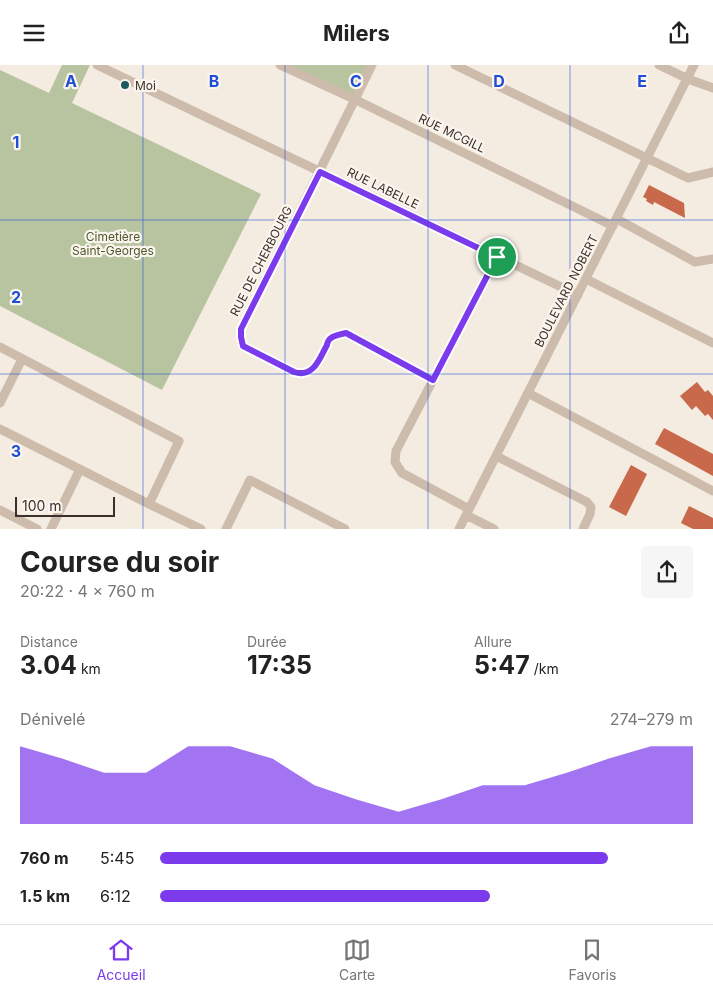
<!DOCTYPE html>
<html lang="fr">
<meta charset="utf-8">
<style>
:root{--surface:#fff;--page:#f6f6f6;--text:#222;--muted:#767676;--line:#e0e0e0;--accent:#7c3aed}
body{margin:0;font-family:Inter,sans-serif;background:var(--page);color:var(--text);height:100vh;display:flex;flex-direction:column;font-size:19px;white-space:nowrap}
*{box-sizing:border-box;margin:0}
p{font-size:16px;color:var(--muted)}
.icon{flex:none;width:28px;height:28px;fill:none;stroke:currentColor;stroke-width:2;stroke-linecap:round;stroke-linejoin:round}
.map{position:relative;height:464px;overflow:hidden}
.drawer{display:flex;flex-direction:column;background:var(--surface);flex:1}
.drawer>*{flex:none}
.scale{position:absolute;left:15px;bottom:12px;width:100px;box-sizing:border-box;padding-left:5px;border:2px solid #3b302b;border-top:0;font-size:14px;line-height:18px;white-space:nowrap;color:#3b302b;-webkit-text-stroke:4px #fbf5ee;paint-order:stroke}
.pin{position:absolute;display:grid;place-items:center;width:42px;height:42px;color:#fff;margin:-21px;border:2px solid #fff;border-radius:50%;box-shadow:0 1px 5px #0007}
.round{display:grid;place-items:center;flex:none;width:52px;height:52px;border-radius:5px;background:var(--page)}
.headline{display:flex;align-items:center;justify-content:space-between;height:85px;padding:0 20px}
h1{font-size:28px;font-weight:700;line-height:38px}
.metrics{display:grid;grid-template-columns:repeat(3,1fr);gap:8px;height:85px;padding:5px 20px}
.metrics div{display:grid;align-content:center}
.metrics b{font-size:25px;font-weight:700}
.metrics small{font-size:14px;font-weight:400}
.metrics p{font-size:14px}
.chart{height:140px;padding:10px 20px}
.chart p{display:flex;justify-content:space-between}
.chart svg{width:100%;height:90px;margin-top:5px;fill:var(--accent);opacity:.7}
ul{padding:0 20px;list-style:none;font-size:16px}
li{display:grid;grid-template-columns:80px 60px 1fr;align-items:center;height:38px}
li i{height:12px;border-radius:6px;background:var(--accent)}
header{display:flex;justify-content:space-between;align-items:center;height:65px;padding:0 20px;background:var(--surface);font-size:22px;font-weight:700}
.menu{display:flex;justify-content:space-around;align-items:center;height:70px;border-top:1px solid var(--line);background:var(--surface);font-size:14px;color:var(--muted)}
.menu a{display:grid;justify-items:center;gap:2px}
.menu .current{color:var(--accent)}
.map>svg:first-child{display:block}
.green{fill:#b8c4a0}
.building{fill:#c8694b}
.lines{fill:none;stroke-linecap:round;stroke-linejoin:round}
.minor{stroke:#cdbbac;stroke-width:9}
.route-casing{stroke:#fff;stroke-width:10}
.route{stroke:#7c3aed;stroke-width:6}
.grid{fill:none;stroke:#1d4ed8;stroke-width:1;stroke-opacity:0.55}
.poi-dot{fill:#1f5a5e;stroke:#fbf5ee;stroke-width:2}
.labels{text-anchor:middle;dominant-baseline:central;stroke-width:4.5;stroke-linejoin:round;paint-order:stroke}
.poi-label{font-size:12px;fill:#3b302b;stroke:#fbf5ee;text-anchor:start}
.street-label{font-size:12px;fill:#3b302b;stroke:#fbf5ee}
.park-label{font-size:12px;fill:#4a5a2e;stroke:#fbf5ee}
.grid-label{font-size:16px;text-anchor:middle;font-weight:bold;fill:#1d4ed8;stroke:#fbf5ee;stroke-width:4.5;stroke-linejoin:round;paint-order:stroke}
</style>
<header><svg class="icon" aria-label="menu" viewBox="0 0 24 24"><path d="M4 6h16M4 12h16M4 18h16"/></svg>Milers<svg class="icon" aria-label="share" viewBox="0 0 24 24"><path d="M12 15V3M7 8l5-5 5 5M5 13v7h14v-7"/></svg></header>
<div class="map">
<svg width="713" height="464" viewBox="0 0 713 464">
<rect width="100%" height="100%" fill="#f4ebe1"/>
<path class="green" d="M62 0H90L72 38 261 129 162 325 0 241V5L49 28Z
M280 0H372L356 35Z"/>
<path class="building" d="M649 120 684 138 685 153 654 137 653 140 646 136 647 134 643 132Z
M697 317 705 327 708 325 713 331V355L708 349 705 351 696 341 692 345 680 331Z
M664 363 713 389V411L655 379Z
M631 400 647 409 626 451 609 442Z
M689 441 713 453V464H693L681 458Z"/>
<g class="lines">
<path class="minor" d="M97 0 578 230
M280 0 356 35 613 161
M372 0 241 264V272L243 281 294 307C314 313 319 294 327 280 327 279 330 274 331 273 335 270 341 269 346 268L433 315
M455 0 688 113 713 107
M659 0 688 14 713 23
M617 154 695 197 713 194
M586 214 713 278
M0 282 179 376 149 439
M528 328 713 426
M0 338 22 294
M0 364 149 439 201 464
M496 391 587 437 591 442 590 449 583 464
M469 444 402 408 395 397 396 386 497 192
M0 445 37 464
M466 450 494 464
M51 464 80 404
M226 464 250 415 345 464
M459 464 694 0"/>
</g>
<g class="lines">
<defs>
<path id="route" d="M320 107 497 192 433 315 346 268C341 269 335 270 331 273 329 274 327 278 327 280 319 294 314 313 294 307L243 281 241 272V264Z"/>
</defs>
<use href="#route" class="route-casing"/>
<use href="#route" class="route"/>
</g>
<path class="grid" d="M143 0V464M285 0V464M428 0V464M570 0V464M0 155H713M0 309H713"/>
<circle class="poi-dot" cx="125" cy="20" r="5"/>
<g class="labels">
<g class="poi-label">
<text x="135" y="20">Moi</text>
</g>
<g class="street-label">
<text transform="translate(452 68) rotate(26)">RUE MCGILL</text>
<text transform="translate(383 123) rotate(26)">RUE LABELLE</text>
<text transform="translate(261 196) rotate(-63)">RUE DE CHERBOURG</text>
<text transform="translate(566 226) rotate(-63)">BOULEVARD NOBERT</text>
</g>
<g class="park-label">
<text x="113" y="171">Cimetière<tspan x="113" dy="14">Saint-Georges</tspan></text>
</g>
</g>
<g class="grid-label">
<text x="71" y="22">A</text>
<text x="214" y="22">B</text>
<text x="356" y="22">C</text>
<text x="499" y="22">D</text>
<text x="642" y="22">E</text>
<text x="16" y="83">1</text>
<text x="16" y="238">2</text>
<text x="16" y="392">3</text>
</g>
</svg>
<div class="scale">100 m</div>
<div class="pin" style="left:497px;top:192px;background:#1e9e55"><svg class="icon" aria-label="arrive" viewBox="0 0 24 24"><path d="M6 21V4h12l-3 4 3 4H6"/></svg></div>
</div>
<section class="drawer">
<div class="headline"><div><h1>Course du soir</h1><p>20:22 · 4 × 760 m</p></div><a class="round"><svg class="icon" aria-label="share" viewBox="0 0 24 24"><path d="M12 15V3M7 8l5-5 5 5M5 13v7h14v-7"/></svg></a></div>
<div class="metrics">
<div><p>Distance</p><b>3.04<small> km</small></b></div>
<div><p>Durée</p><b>17:35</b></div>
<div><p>Allure</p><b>5:47<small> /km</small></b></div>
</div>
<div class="chart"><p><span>Dénivelé</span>274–279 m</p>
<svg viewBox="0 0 160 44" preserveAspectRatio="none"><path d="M0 44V6L10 12L20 19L30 19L40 6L50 6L60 12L70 25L80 32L90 38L100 32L110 25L120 25L130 19L140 12L150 6L160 6V44z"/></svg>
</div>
<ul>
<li><b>760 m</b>5:45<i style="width:84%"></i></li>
<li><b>1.5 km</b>6:12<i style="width:62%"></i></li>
</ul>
</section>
<nav class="menu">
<a class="current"><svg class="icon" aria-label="home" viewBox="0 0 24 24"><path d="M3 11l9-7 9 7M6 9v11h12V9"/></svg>Accueil</a>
<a><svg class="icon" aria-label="map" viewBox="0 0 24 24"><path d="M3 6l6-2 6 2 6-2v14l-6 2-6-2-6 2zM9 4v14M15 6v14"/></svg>Carte</a>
<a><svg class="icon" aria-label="saved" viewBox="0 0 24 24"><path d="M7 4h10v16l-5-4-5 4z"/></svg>Favoris</a>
</nav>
